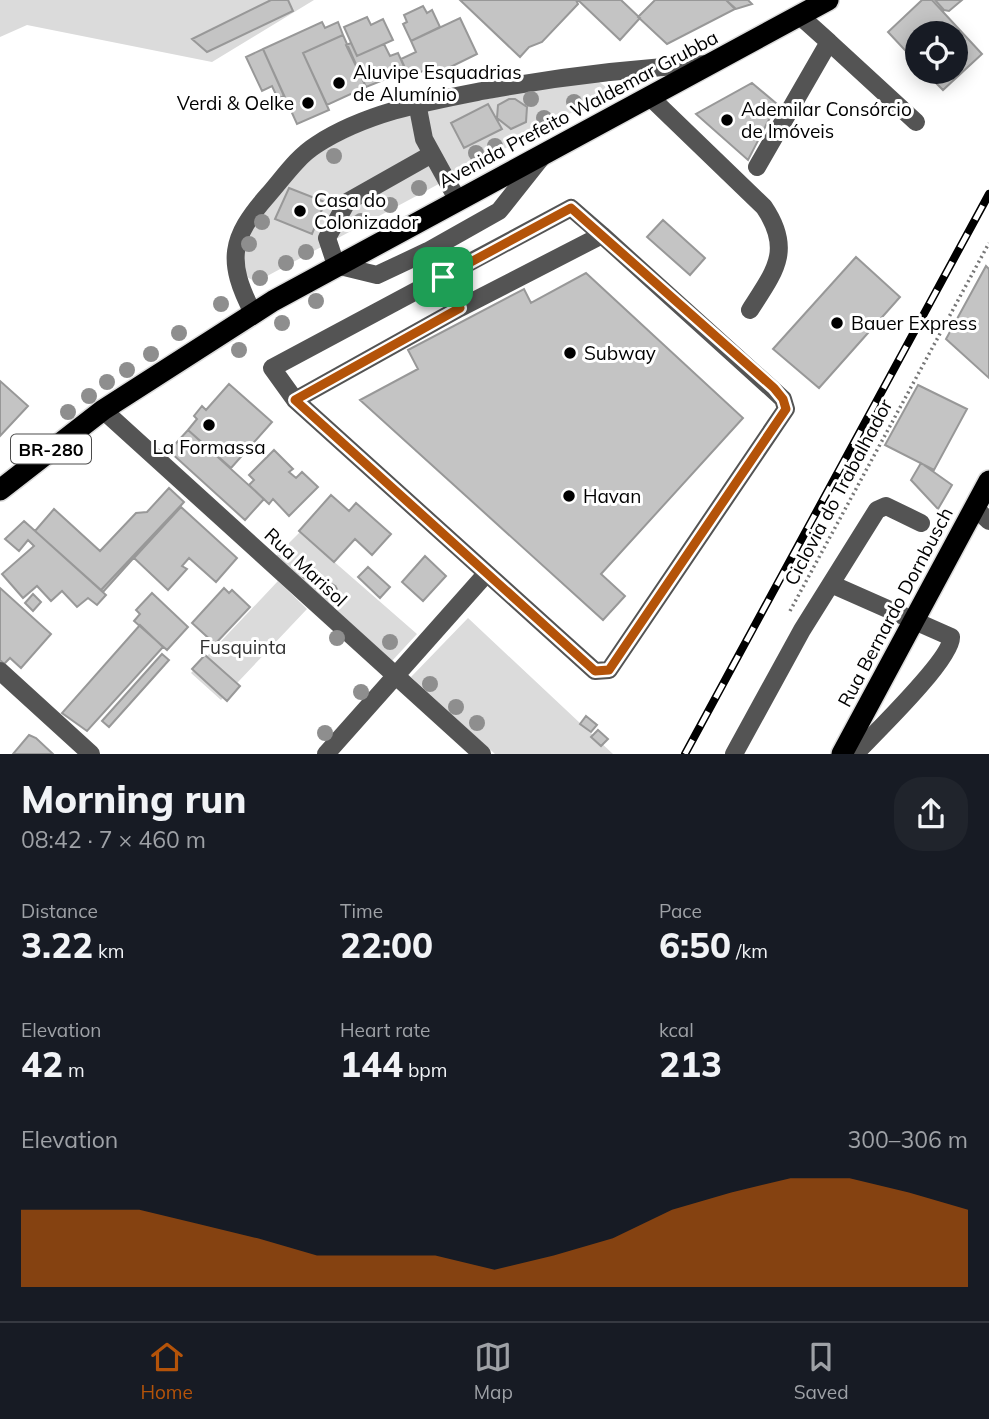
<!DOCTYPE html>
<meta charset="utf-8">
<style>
:root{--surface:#171b24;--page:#20242c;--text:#f1f3f6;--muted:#9ea1a6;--line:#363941;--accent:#b45309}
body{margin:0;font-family:Mulish,sans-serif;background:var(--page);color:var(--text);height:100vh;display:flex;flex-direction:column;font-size:26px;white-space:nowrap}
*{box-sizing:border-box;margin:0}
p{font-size:23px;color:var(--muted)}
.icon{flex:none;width:38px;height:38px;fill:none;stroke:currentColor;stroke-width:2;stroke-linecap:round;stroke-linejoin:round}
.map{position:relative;height:754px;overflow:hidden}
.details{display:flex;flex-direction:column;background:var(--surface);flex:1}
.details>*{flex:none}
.buttons{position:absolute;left:905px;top:21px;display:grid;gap:14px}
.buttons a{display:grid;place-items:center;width:63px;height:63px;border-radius:50%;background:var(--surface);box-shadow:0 4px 18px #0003;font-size:35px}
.pin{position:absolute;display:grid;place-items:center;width:60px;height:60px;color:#fff;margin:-30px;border-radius:14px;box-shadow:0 4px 10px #0006}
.round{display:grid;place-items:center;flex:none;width:74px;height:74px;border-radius:28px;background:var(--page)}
.summary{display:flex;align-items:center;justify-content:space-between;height:119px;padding:0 21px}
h1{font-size:38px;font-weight:800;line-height:52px}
.stats{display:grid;grid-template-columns:repeat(3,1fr);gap:10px;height:119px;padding:7px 21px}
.stats div{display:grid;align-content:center}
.stats b{font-size:35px;font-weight:800}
.stats small{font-size:19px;font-weight:400}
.stats p{font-size:19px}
.chart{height:196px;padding:14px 21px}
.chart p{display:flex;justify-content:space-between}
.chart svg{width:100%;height:126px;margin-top:7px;fill:var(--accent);opacity:.7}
.tab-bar{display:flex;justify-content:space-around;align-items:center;height:98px;border-top:2px solid var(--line);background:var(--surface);font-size:19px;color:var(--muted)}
.tab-bar a{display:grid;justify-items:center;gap:4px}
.tab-bar .active{color:var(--accent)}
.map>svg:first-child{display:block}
.green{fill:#dbdbdb}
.building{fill:#c4c4c4;stroke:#989898;stroke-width:2}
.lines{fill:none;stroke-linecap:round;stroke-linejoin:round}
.highway-casing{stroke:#dbdbdb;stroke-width:24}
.path{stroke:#767676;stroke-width:3.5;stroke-dasharray:2 3.5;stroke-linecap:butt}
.minor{stroke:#545454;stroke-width:18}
.highway{stroke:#000;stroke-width:21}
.rail-casing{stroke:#000;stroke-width:8}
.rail{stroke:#fff;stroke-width:5;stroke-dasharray:16;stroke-linecap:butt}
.tree{fill:#8e8e8e}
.route-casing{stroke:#fff;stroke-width:14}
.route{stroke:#b45309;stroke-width:9}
.poi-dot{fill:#000;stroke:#fff;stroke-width:2.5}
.labels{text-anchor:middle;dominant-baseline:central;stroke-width:6;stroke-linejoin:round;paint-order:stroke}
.shield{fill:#fff;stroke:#4c4c4c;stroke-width:2}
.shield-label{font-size:18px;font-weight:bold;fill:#000}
.poi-label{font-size:19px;fill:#000;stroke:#fff;text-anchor:start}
.street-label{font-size:19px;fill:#000;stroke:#fff}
.park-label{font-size:19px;fill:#323232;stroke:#fff}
</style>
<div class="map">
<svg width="989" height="754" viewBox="0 0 989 754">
<rect width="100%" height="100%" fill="#fff"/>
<path class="green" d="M0 0H314L212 62 27 25 0 37Z
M595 79 606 87 597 99 256 282 245 276 241 238 305 158 389 117Z
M300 532 417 634 391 662 276 556Z
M278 581 307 609 221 700 191 673Z
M468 618 613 754H495L411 677Z"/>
<path class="building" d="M271 0H288L293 11 207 52 192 39Z
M460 0H576L578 4 542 42 529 47 520 57Z
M578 0H621L640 18 620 40Z
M655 0H726L735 9 667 44 638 17Z
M726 0H748L752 4 736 9Z
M922 0H932L982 54 943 90 925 72H956V33H917V63L888 32Z
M935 0H962L949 11 944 10Z
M423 6 427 13 432 10 440 27 411 41 403 24 407 22 404 15Z
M367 17 371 25 383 19 393 40 357 56 344 27Z
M460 18 477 54 428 78 425 70 409 77 401 59 416 52 411 41Z
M322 22 325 28 338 22 343 35 303 53 329 110 297 124 263 49Z
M343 35 366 87 327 105 303 53Z
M351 43 357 56 384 44 390 56 398 53 406 71 366 87 346 45Z
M263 49 284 96 278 99 272 86 262 91 246 57Z
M752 83 777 104 748 160 696 114Z
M509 99H515L527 107 526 122 511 129 497 118 498 105Z
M488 104 502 129 464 148 451 123Z
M289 188 325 202 312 234 275 219Z
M663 220 705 258 690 275 647 237Z
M856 257 900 297 819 388 773 349Z
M986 266 989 269V378L946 339Z
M586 273 743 418 601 574 625 596 603 620 360 400 418 369 408 350 524 289 531 303Z
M0 381 28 406 0 436Z
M229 384 272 422 231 468 188 430 197 419 194 416 202 406 206 410Z
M918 385 967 409 934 470 885 445Z
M188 430 264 499 245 520 169 451Z
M274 450 293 469 289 472 296 478 302 472 318 487 289 516 273 499 269 504 249 485 254 480 249 475Z
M921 463 952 485 938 509 911 480Z
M169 488 184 502 101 590 35 531 54 509 100 551 136 513 147 512Z
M331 495 349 511 356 503 391 534 372 555 355 539 334 562 299 531Z
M184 502 103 592 101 590Z
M181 507 237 558 216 582 189 558 182 566 187 569 168 590 134 558Z
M24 521 106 595 97 605 88 598 77 607 62 591 51 601 37 586 23 598 2 574 34 546 28 540 19 551 5 539Z
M425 556 446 576 423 601 402 582Z
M368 567 390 587 380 598 358 577Z
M0 588 51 634 21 668 10 658 4 664 0 660Z
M224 588 229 593 232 590 250 607 215 644 192 623Z
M152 593 188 627 167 650 134 621 140 614 136 610Z
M33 594 41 602 33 611 25 603Z
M140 625 163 647 87 731 62 713Z
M162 654 169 660 109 727 102 721Z
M205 655 240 686 227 701 192 669Z
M586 716 597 725 591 732 580 724Z
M598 730 608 739 601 746 591 737Z
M29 735 36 738 53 754H13Z"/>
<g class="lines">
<defs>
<path id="highway" d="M0 490 103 410 273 301 828 0
M842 754 989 481"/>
</defs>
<use href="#highway" class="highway-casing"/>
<path class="path" d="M790 611 989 243"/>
<path class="minor" d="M829 42 916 122
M650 97 764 207C793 250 775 271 750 310
M417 103 424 139 457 199
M432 154 347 202 327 238 336 265 377 275 428 251 499 211 542 157
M757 167 829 42 800 16
M428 251 460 308 295 400 595 671 609 670 786 409 783 399 602 235 460 308
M253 313C226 261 230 238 268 195 283 178 297 157 316 145 365 113 425 102 482 91 557 77 631 68 708 64
M295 400 272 368 571 208 602 235
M103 410 482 754
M975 508 989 521
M831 584 951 637C953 658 873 735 855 754
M0 671 91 754
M326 754 486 574
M734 754 802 630 877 510 886 506 921 523"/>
<use href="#highway" class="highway"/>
<defs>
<path id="rail" d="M685 754 989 194"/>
</defs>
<use href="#rail" class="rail-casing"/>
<use href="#rail" class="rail"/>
</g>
<g class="tree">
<circle cx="531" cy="99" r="8"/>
<circle cx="574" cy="102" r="8"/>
<circle cx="544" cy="118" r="8"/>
<circle cx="495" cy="146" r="8"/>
<circle cx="476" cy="153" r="8"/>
<circle cx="334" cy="156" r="8"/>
<circle cx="419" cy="188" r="8"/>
<circle cx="390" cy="205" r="8"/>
<circle cx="361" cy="221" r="8"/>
<circle cx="262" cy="222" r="8"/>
<circle cx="249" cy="244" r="8"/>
<circle cx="306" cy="252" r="8"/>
<circle cx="286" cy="263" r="8"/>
<circle cx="260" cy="278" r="8"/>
<circle cx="316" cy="301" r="8"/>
<circle cx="221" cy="304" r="8"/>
<circle cx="282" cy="323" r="8"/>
<circle cx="179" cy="333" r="8"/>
<circle cx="239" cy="350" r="8"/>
<circle cx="151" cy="354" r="8"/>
<circle cx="127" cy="370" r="8"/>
<circle cx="107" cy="382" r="8"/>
<circle cx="89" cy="396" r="8"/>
<circle cx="68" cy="412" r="8"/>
<circle cx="308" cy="572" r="8"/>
<circle cx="330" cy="591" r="8"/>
<circle cx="337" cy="638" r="8"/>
<circle cx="390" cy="642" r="8"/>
<circle cx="430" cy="684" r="8"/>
<circle cx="361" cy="692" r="8"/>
<circle cx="456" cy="707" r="8"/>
<circle cx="477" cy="723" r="8"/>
<circle cx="325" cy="733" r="8"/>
</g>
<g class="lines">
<defs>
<path id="route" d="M571 208 774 388 783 399 786 409 609 670 595 671 295 400 460 308 443 277Z"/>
</defs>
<use href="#route" class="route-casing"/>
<use href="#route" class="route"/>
</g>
<g class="poi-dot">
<circle cx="339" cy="83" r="7"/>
<circle cx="308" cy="103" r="7"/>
<circle cx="727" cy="120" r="7"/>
<circle cx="300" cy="211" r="7"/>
<circle cx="837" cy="323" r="7"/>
<circle cx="570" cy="353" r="7"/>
<circle cx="209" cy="425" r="7"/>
<circle cx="569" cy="496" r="7"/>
</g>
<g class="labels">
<rect class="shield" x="11" y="434.5" width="80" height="29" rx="5"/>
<g class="shield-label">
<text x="51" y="449">BR-280</text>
</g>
<g class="poi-label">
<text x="353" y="72">Aluvipe Esquadrias<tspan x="353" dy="22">de Alumínio</tspan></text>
<text x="294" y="103" text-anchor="end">Verdi &amp; Oelke</text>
<text x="741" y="109">Ademilar Consórcio<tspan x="741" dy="22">de Imóveis</tspan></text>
<text x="314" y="200">Casa do<tspan x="314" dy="22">Colonizador</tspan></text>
<text x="851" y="323">Bauer Express</text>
<text x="584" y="353">Subway</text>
<text x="209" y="447" text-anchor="middle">La Formassa</text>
<text x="583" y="496">Havan</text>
</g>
<g class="street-label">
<text transform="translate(578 109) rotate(-28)">Avenida Prefeito Waldemar Grubba</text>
<text transform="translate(838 492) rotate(-62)">Ciclovia do Trabalhador</text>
<text transform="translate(306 567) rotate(43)">Rua Marisol</text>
<text transform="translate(895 607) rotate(-62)">Rua Bernardo Dornbusch</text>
</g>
<g class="park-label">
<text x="243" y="647">Fusquinta</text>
</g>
</g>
</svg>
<div class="buttons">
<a><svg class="icon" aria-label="locate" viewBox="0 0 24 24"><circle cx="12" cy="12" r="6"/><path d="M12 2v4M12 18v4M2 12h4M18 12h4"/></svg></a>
</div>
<div class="pin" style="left:443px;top:277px;background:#1e9e55"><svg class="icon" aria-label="arrive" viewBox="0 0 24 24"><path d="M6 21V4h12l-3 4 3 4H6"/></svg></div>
</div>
<section class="details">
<div class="summary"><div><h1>Morning run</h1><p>08:42 · 7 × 460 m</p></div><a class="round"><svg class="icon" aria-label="share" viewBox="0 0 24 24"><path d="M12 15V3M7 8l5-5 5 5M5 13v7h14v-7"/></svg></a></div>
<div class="stats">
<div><p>Distance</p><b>3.22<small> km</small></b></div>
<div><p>Time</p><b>22:00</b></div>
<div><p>Pace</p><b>6:50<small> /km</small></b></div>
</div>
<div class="stats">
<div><p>Elevation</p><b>42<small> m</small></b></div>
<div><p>Heart rate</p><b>144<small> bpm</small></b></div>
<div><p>kcal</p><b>213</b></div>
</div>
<div class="chart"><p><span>Elevation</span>300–306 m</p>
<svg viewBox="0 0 160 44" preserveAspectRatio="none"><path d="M0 44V17L10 17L20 17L30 22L40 27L50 33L60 33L70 33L80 38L90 33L100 27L110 17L120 11L130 6L140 6L150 11L160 17V44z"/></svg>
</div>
</section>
<nav class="tab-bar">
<a class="active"><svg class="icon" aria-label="home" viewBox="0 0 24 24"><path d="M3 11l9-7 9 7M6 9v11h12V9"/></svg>Home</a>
<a><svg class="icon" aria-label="map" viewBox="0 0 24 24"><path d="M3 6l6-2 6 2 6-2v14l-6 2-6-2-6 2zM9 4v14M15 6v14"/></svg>Map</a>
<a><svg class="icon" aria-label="saved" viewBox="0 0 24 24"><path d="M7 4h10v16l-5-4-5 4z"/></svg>Saved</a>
</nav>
